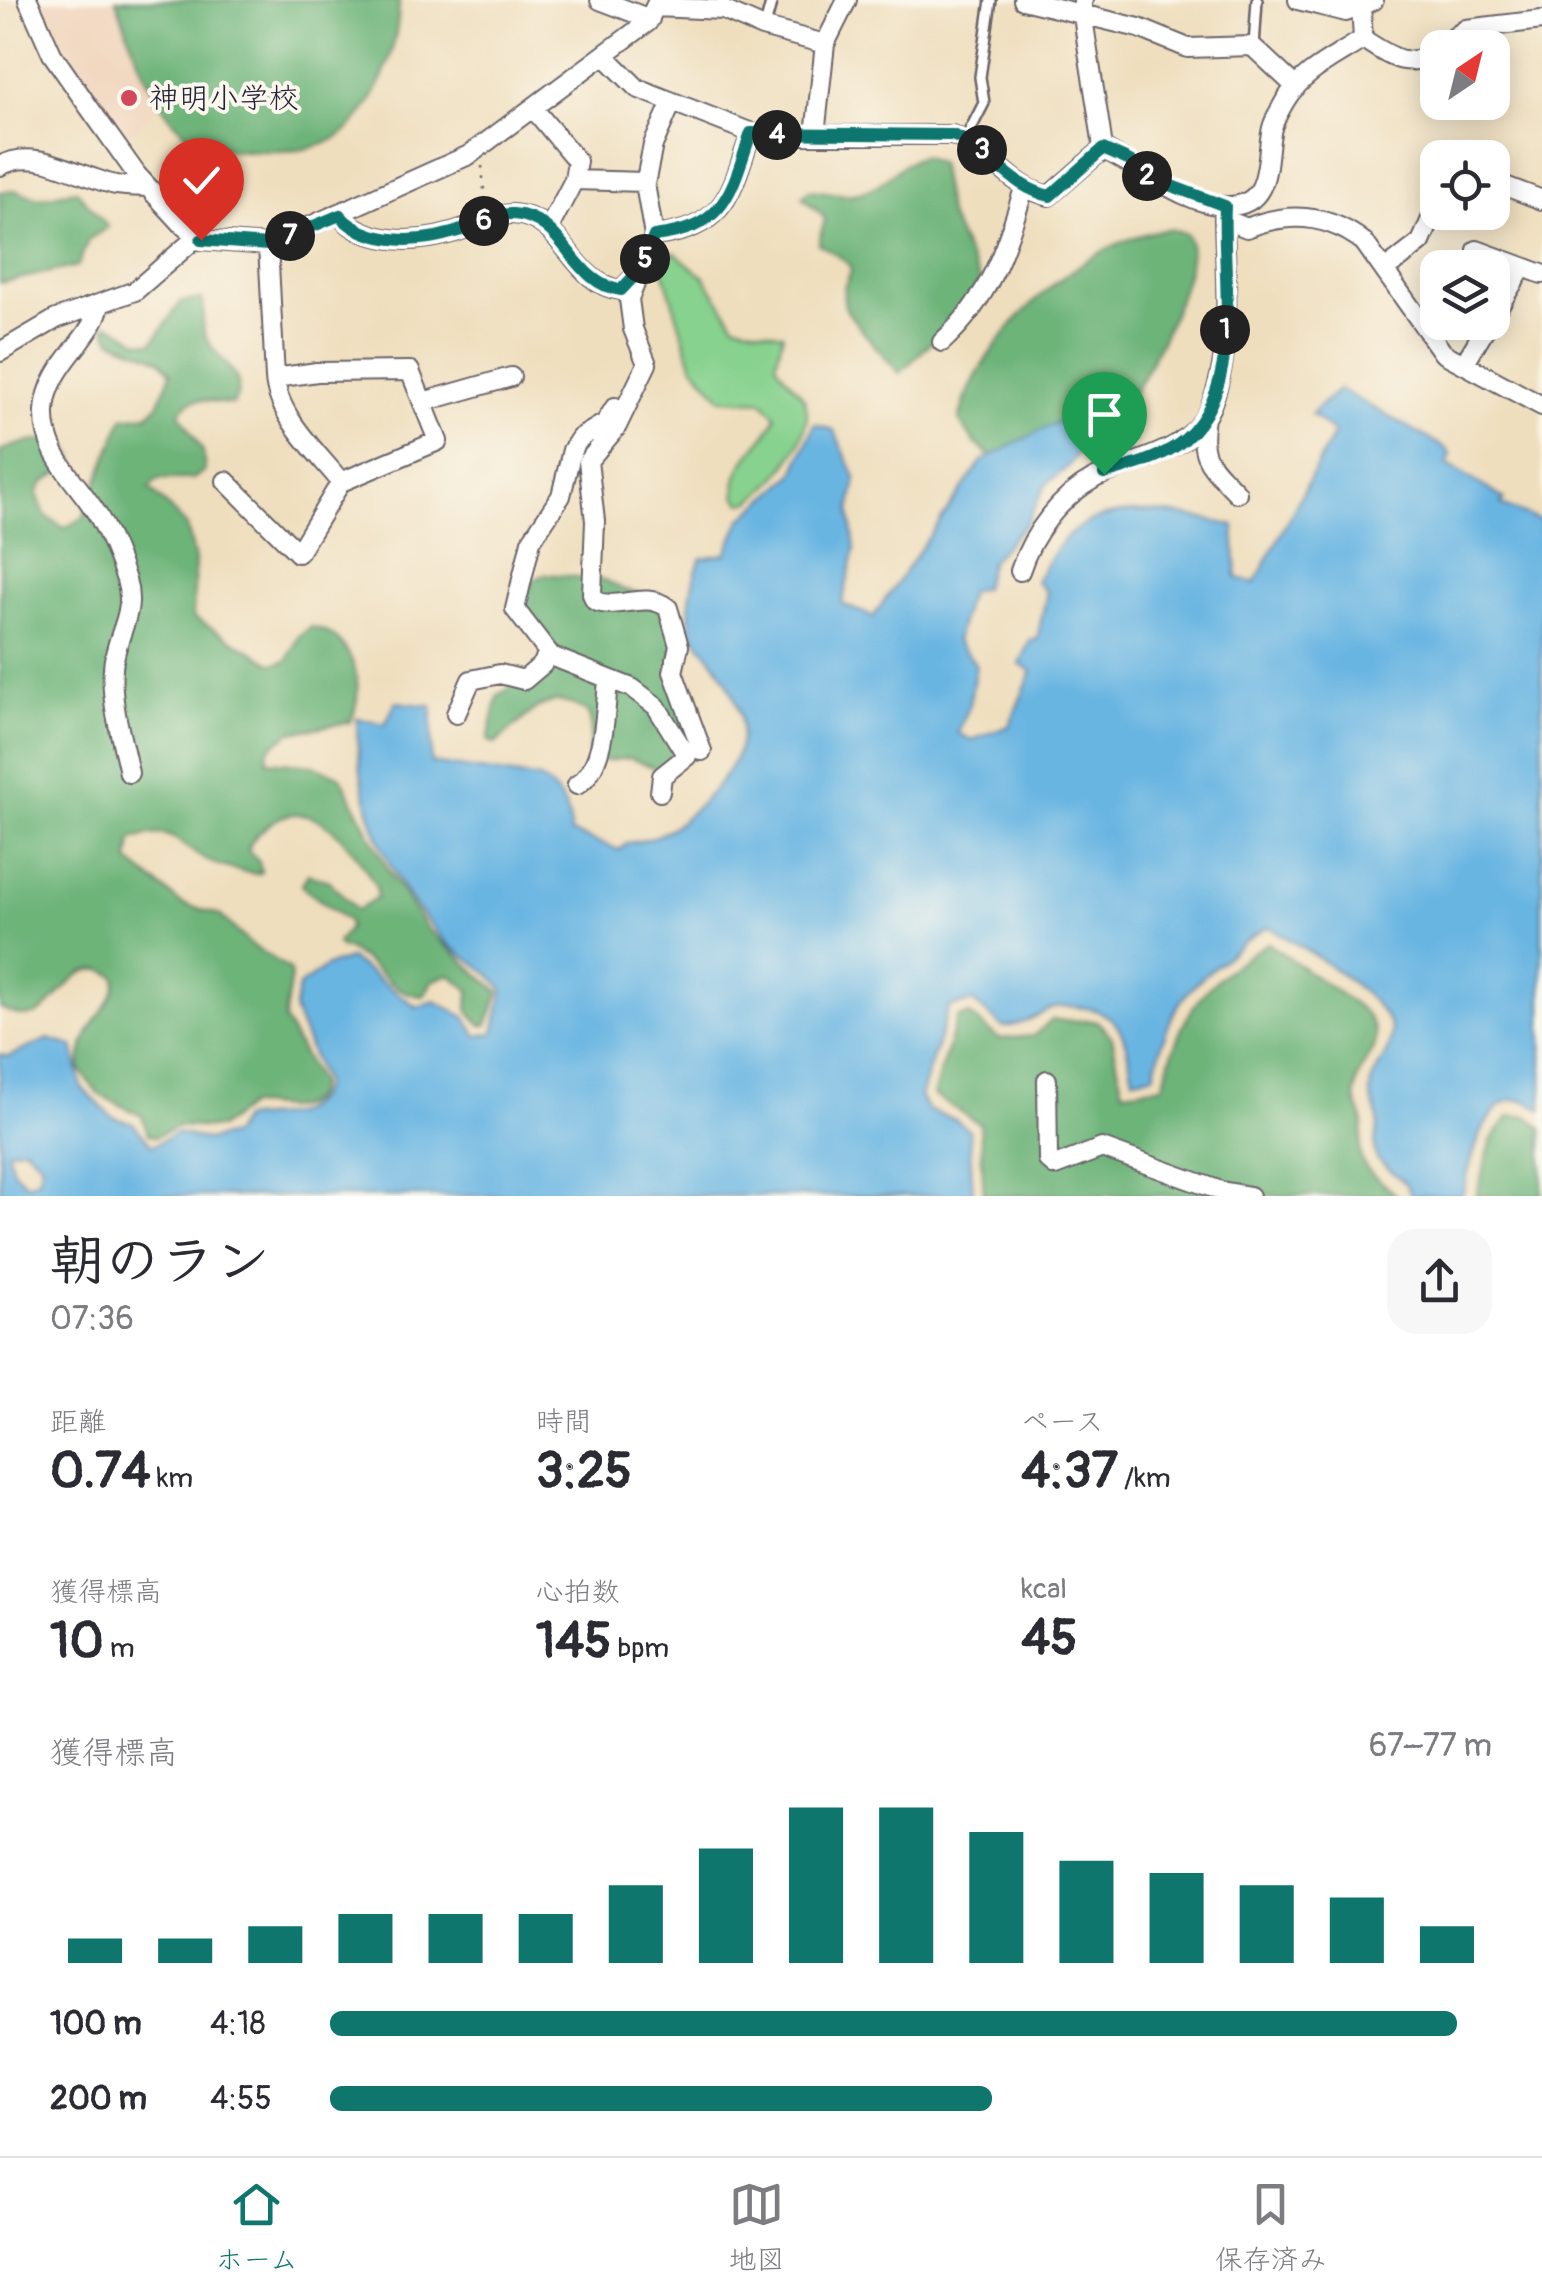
<!DOCTYPE html>
<html lang="ja">
<meta charset="utf-8">
<style>
:root{--surface:#fff;--page:#f7f7f7;--text:#2b2b33;--muted:#7c7c81;--line:#e1e1e2;--accent:#0f766e}
body{margin:0;font-family:Pangolin,"Klee One",sans-serif;background:var(--page);color:var(--text);height:100vh;display:flex;flex-direction:column;font-size:38px;white-space:nowrap}
*{box-sizing:border-box;margin:0}
p{font-size:32px;color:var(--muted)}
.icon{flex:none;width:55px;height:55px;fill:none;stroke:currentColor;stroke-width:2;stroke-linecap:round;stroke-linejoin:round}
.map{position:relative;height:1196px;overflow:hidden}
.drawer{display:flex;flex-direction:column;background:var(--surface);flex:1}
.drawer>*{flex:none}
.needle{width:65px;rotate:35deg}
.controls{position:absolute;left:1420px;top:30px;display:grid;gap:20px}
.controls a{display:grid;place-items:center;width:90px;height:90px;border-radius:20px;background:var(--surface);box-shadow:0 5px 25px #0003;font-size:50px}
.pin{position:absolute;display:grid;place-items:center;width:85px;height:85px;color:#fff;margin:-102px -42px;border-radius:50% 50% 50% 0;rotate:-45deg;box-shadow:0 0 10px #0007}
.pin .icon{rotate:45deg}
.km{position:absolute;width:50px;height:50px;margin:-25px;border-radius:50%;background:#222;color:#fff;font-size:28px;line-height:50px;text-align:center}
.round{display:grid;place-items:center;flex:none;width:105px;height:105px;border-radius:30px;background:var(--page)}
.head{display:flex;align-items:center;justify-content:space-between;height:170px;padding:0 50px}
h1{font-size:55px;font-weight:700;line-height:75px}
.figures{display:grid;grid-template-columns:repeat(3,1fr);gap:15px;height:170px;padding:10px 50px}
.figures div{display:grid;align-content:center}
.figures b{font-size:50px;font-weight:700}
.figures small{font-size:28px;font-weight:400}
.figures p{font-size:28px}
.chart{height:280px;padding:20px 50px}
.chart p{display:flex;justify-content:space-between}
.chart svg{width:100%;height:180px;margin-top:10px;stroke:var(--accent);stroke-width:6}
ul{padding:0 50px;list-style:none;font-size:32px}
li{display:grid;grid-template-columns:160px 120px 1fr;align-items:center;height:75px}
li i{height:25px;border-radius:12px;background:var(--accent)}
.tab-bar{display:flex;justify-content:space-around;align-items:center;height:140px;border-top:2px solid var(--line);background:var(--surface);font-size:28px;color:var(--muted)}
.tab-bar a{display:grid;justify-items:center;gap:5px}
.tab-bar .active{color:var(--accent)}
.map>svg:first-child{display:block}
.built{fill:#f1d5bd}
.green{fill:#87d28e;stroke:#547a64;stroke-width:2.5}
.forest{fill:#6db479;stroke:#486b5a;stroke-width:2.5}
.water{fill:#69b5e2;stroke:#466c8e;stroke-width:2.5;fill-rule:evenodd}
.lines{fill:none;stroke-linecap:round;stroke-linejoin:round}
.lane-casing{stroke:#6a6468;stroke-width:14}
.street-casing{stroke:#6a6468;stroke-width:22}
.path{stroke:#6a6468;stroke-width:2.5;stroke-dasharray:2.5 8;stroke-linecap:butt}
.lane{stroke:#fff;stroke-width:9}
.street{stroke:#fff;stroke-width:18}
.route-casing{stroke:#fff;stroke-width:20}
.route{stroke:#0f766e;stroke-width:12}
.poi-dot{fill:#d1495b;stroke:#fbf7ec;stroke-width:4}
.labels{text-anchor:middle;dominant-baseline:central;stroke-width:8;stroke-linejoin:round;paint-order:stroke}
.poi-label{font-size:30px;fill:#22223b;stroke:#fbf7ec;text-anchor:start}
</style>
<div class="map">
<svg width="1542" height="1196" viewBox="0 0 1542 1196">
<rect width="100%" height="100%" fill="#fbf7ec"/>
<filter id="ink" filterUnits="userSpaceOnUse"><feTurbulence type="fractalNoise" baseFrequency=".01" numOctaves="2"/><feDisplacementMap in="SourceGraphic" scale="20" xChannelSelector="R" yChannelSelector="G"/><feConvolveMatrix kernelMatrix="1 2 1 2 8 2 1 2 1" color-interpolation-filters="sRGB"/></filter>
<filter id="wash" filterUnits="userSpaceOnUse"><feTurbulence type="fractalNoise" baseFrequency=".0048" numOctaves="4" result="noise"/><feDisplacementMap in="SourceGraphic" scale="40" xChannelSelector="R" yChannelSelector="G"/><feGaussianBlur stdDeviation="2.25" result="paint"/><feColorMatrix in="noise" values="0 0 0 0 0 0 0 0 0 0 0 0 0 0 0 0 0 1.4 0 .05"/><feComposite in="paint" operator="in"/></filter>
<g filter="url(#wash)">
<rect width="100%" height="100%" fill="#efdebd"/>
<path class="built" d="M37 0H254L232 30 128 138 116 132 67 63Z"/>
<path class="green" d="M674 252 704 277 735 324 783 334 776 363C783 376 792 383 801 394 824 426 775 486 749 502L742 503 736 496C730 461 766 445 776 416L763 401 722 399 692 364 662 267Z"/>
<path class="forest" d="M116 0H399C400 44 375 118 333 140 308 153 279 151 251 151 226 151 200 147 181 129 147 96 132 43 116 0Z
M922 156 939 163 948 214 980 280 967 307 900 373C893 367 846 314 845 306 836 266 877 278 819 244L825 218 802 197 809 190C825 191 843 197 859 193 884 187 897 164 922 156Z
M14 190 40 198 76 190 108 227 88 240 78 266 0 283V192Z
M1170 229 1186 234C1209 261 1136 394 1116 422 1109 432 1098 440 1088 447 1060 467 1032 465 1000 465L974 442 959 420C979 336 1084 238 1170 229Z
M202 299C207 311 200 320 204 332 211 360 253 371 233 404 211 404 190 390 180 414L203 452 205 471 193 479H158L149 488 187 526 195 560 193 617 273 664 287 661 299 636 311 627C353 633 368 688 350 722L291 732 268 749 267 761 313 765 341 777 389 872 427 929 499 992 487 1025H481L468 1010 469 990 449 974 432 981 424 996C390 996 372 956 340 947L337 943 349 928 348 921 305 889 302 885 308 874 329 881 357 910 377 897 376 887C356 851 313 787 267 826 258 834 252 838 248 850L259 862 261 872 257 874C238 871 212 866 196 854 172 835 164 828 132 840L129 861 182 904 220 915 250 944 289 969 291 976 284 1020 319 1083C311 1121 275 1104 249 1105L219 1128 178 1126 155 1137 148 1134 142 1116 98 1094 80 1069C80 1021 118 1007 116 977 80 951 63 998 39 1013 28 1020 10 1013 0 1008V451C23 441 69 429 75 463L43 483 37 494 45 515 64 528 83 518 123 418 148 415 158 405 171 373 159 359 111 340 105 327 109 324 139 341 152 343 181 302Z
M546 574 605 580 624 590 649 595 685 646V685L701 755 657 769 630 758 606 761 589 752C592 719 597 707 556 701L536 708 495 744 488 740 498 695 548 666 524 601 534 580Z
M1268 943 1361 1009C1396 1047 1356 1055 1355 1094 1355 1105 1363 1114 1363 1124 1363 1138 1356 1150 1363 1163 1370 1176 1387 1185 1396 1196H984L980 1124 933 1095 957 1017 970 1015 999 1039 1033 1036 1052 1020 1097 1021 1112 1037 1123 1091 1163 1086C1182 1011 1200 984 1268 943Z
M1510 1116H1527L1542 1128V1196H1476L1492 1139Z"/>
<path class="water" d="M1339 389 1444 447 1451 455 1447 464 1504 499 1501 505 1542 521V1110C1489 1068 1471 1162 1462 1196H1412L1405 1183 1377 1159C1371 1145 1379 1134 1378 1120 1377 1106 1367 1098 1371 1083 1377 1065 1392 1052 1391 1032 1389 998 1297 944 1269 927 1252 934 1238 947 1224 959 1175 996 1168 1017 1154 1075L1133 1078C1126 1044 1125 1014 1085 1008 1073 1006 1056 1005 1046 1011 1028 1020 1023 1025 1003 1027L973 1002 949 1007 920 1097 928 1110 956 1120 969 1130 973 1196H0V1054L8 1057 48 1039 73 1046 82 1088 112 1117 133 1123 152 1146 176 1133 209 1140 232 1135 242 1119C277 1114 309 1123 324 1084L294 1010 299 986 327 966 350 959 417 1007 435 1001 465 1017 477 1036 494 1033 503 990C489 968 463 959 445 941 385 879 357 803 357 718L385 724 396 702 432 706 431 763 540 779C559 791 570 809 571 833L620 850 627 843C657 841 677 826 699 805 750 755 755 723 716 664 709 654 698 644 693 633 684 613 693 577 701 558L726 554 741 520 793 475 815 424 834 430 856 479 850 512 855 549 842 604 873 617 982 461 1067 417 1090 433 1069 466 1046 484 1028 521 991 561 983 588 969 592 956 641 976 664 969 707 958 733 972 740 1009 726 1032 671 1020 665 1030 640H1037L1047 592 1036 581C1047 563 1057 544 1074 531 1114 499 1188 514 1234 526L1237 578 1255 583 1334 433 1311 414ZM24 1147 42 1164 38 1179 27 1184 14 1172 7 1151Z"/>
</g>
<g filter="url(#ink)">
<g class="lines">
<defs>
<path id="lane" d="M765 26 772 0
M1254 47 1257 0
M965 140 984 103 980 77 991 0"/>
<path id="street" d="M28 0 52 54 88 106 137 175 185 227 201 240 268 245 469 155 648 22 658 0
M600 0 650 19
M1023 0 1139 28 1188 48 1252 46 1296 87
M1083 0C1079 8 1101 126 1103 149
M1298 0 1346 12 1374 0
M655 7 723 10 762 27 825 44
M1363 39C1390 56 1410 73 1438 48
M1439 48 1466 29 1542 20
M604 55 637 88 757 135H952C991 149 1007 186 1049 196L1103 149
M672 102 653 145 645 184 654 236 629 299 633 329 647 364 616 428 588 461 595 521 592 594 595 601C618 611 645 590 668 608L679 646 673 672 702 751
M533 108 577 161 574 180
M815 135 825 44 847 0
M1103 149C1138 165 1187 207 1228 206 1274 206 1265 156 1272 128 1274 120 1281 108 1285 101 1303 71 1335 58 1363 39L1361 6
M0 166C36 145 80 178 116 185 126 187 138 186 148 187
M1492 181 1542 200
M1225 206 1224 219 1247 228C1289 211 1328 214 1364 242L1443 353 1542 406
M341 215C348 226 360 231 372 235 405 245 438 239 470 227 484 222 497 214 513 214 566 217 570 284 621 290L636 275
M549 228 574 180 645 182
M654 236C727 227 730 195 751 133
M268 245 275 378C277 416 319 454 341 482L438 441 410 371 317 372 275 378
M1477 250 1542 274
M1385 270 1421 242 1438 203
M100 305C91 342 47 366 45 411 43 457 78 481 99 517 110 536 119 559 126 580 137 615 115 634 113 668 110 702 122 739 129 773
M1492 317 1523 267
M942 342C990 298 1006 249 1024 188
M0 352 56 319 135 291 197 237
M1464 364 1489 322
M423 402 511 377
M615 407 605 423 580 438 572 450 561 496 531 541 515 609 551 656 632 688 656 706 687 756 662 776 660 792
M1205 417C1198 459 1210 464 1237 493
M226 481 298 553 341 482
M1020 571C1032 534 1060 497 1095 478 1134 458 1190 454 1210 408 1234 352 1225 279 1224 219
M456 714 471 680 500 674 524 680 543 664 547 653
M577 785C606 767 605 711 608 680
M1047 1080 1048 1160 1055 1166 1102 1148 1221 1191 1250 1196"/>
</defs>
<use href="#lane" class="lane-casing"/>
<use href="#street" class="street-casing"/>
<path class="path" d="M482 166 485 202"/>
<use href="#lane" class="lane"/>
<use href="#street" class="street"/>
</g>
</g>
<g class="lines" filter="url(#ink)">
<defs>
<path id="route" d="M201 240 268 245 340 215C348 226 360 231 372 235 405 245 438 239 470 227 484 222 497 213 513 214 566 217 571 284 621 290L640 270 654 236C726 227 730 195 751 133L952 135C991 149 1007 186 1050 196L1103 149 1130 161 1148 177 1225 206C1221 280 1248 397 1176 446 1155 460 1128 467 1104 474"/>
</defs>
<use href="#route" class="route-casing"/>
<use href="#route" class="route"/>
</g>
<circle class="poi-dot" cx="129" cy="98" r="10"/>
<g class="labels">
<g class="poi-label">
<text x="149" y="98">神明小学校</text>
</g>
</g>
</svg>
<div class="controls">
<a><svg class="needle" viewBox="-14 -14 28 28"><path d="M0-13l5 13h-10z" fill="#e53935"/><path d="M0 13l5-13h-10z" fill="#7c7c81"/></svg></a>
<a><svg class="icon" aria-label="locate" viewBox="0 0 24 24"><circle cx="12" cy="12" r="6"/><path d="M12 2v4M12 18v4M2 12h4M18 12h4"/></svg></a>
<a><svg class="icon" aria-label="layers" viewBox="0 0 24 24"><path d="M12 4l9 5-9 5-9-5zM3 14l9 5 9-5"/></svg></a>
</div>
<div class="pin" style="left:1104px;top:474px;background:#1e9e55"><svg class="icon" aria-label="arrive" viewBox="0 0 24 24"><path d="M6 21V4h12l-3 4 3 4H6"/></svg></div>
<div class="pin" style="left:201px;top:240px;background:#d93025"><svg class="icon" aria-label="check" viewBox="0 0 24 24"><path d="M5 12l5 5 9-10"/></svg></div>
<b class="km" style="left:1225px;top:330px">1</b>
<b class="km" style="left:1147px;top:176px">2</b>
<b class="km" style="left:982px;top:150px">3</b>
<b class="km" style="left:777px;top:135px">4</b>
<b class="km" style="left:645px;top:259px">5</b>
<b class="km" style="left:484px;top:221px">6</b>
<b class="km" style="left:290px;top:236px">7</b>
</div>
<section class="drawer">
<div class="head"><div><h1>朝のラン</h1><p>07:36</p></div><a class="round"><svg class="icon" aria-label="share" viewBox="0 0 24 24"><path d="M12 15V3M7 8l5-5 5 5M5 13v7h14v-7"/></svg></a></div>
<div class="figures">
<div><p>距離</p><b>0.74<small> km</small></b></div>
<div><p>時間</p><b>3:25</b></div>
<div><p>ペース</p><b>4:37<small> /km</small></b></div>
</div>
<div class="figures">
<div><p>獲得標高</p><b>10<small> m</small></b></div>
<div><p>心拍数</p><b>145<small> bpm</small></b></div>
<div><p>kcal</p><b>45</b></div>
</div>
<div class="chart"><p><span>獲得標高</span>67–77 m</p>
<svg viewBox="0 0 160 44" preserveAspectRatio="none"><path d="M5 44V38M15 44V38M25 44V35M35 44V32M45 44V32M55 44V32M65 44V25M75 44V16M85 44V6M95 44V6M105 44V12M115 44V19M125 44V22M135 44V25M145 44V28M155 44V35"/></svg>
</div>
<ul>
<li><b>100 m</b>4:18<i style="width:97%"></i></li>
<li><b>200 m</b>4:55<i style="width:57%"></i></li>
</ul>
</section>
<nav class="tab-bar">
<a class="active"><svg class="icon" aria-label="home" viewBox="0 0 24 24"><path d="M3 11l9-7 9 7M6 9v11h12V9"/></svg>ホーム</a>
<a><svg class="icon" aria-label="map" viewBox="0 0 24 24"><path d="M3 6l6-2 6 2 6-2v14l-6 2-6-2-6 2zM9 4v14M15 6v14"/></svg>地図</a>
<a><svg class="icon" aria-label="saved" viewBox="0 0 24 24"><path d="M7 4h10v16l-5-4-5 4z"/></svg>保存済み</a>
</nav>
